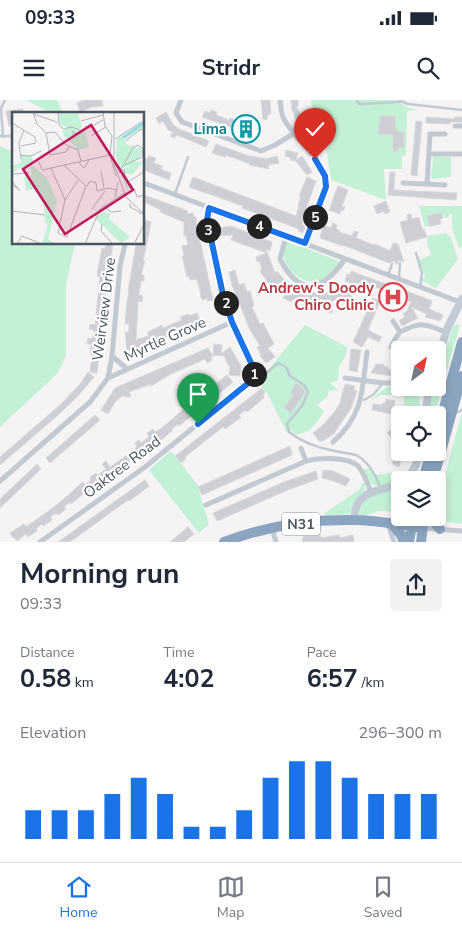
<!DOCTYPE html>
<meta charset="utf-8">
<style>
:root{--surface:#fff;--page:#f2f2f3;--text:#1f2937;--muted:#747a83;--line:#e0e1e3;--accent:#1a73e8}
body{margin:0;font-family:"Nunito Sans",sans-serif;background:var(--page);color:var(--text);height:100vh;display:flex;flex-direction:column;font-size:19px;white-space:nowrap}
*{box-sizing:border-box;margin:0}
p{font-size:16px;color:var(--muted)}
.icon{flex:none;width:28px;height:28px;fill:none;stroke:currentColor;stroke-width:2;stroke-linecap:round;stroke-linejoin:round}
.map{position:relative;height:442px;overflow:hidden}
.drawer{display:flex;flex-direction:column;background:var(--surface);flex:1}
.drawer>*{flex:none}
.needle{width:32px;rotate:33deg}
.buttons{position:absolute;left:391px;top:241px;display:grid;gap:10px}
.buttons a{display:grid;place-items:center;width:55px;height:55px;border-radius:5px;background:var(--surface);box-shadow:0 2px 8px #0003;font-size:25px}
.pin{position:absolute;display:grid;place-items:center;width:42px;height:42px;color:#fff;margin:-51px -21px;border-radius:50% 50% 50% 0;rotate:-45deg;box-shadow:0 0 5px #0007}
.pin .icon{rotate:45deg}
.km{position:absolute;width:25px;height:25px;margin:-12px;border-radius:50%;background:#222;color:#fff;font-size:14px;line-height:25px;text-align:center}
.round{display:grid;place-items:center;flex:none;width:52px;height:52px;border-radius:5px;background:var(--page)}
.head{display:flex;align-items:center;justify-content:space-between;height:85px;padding:0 20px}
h1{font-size:28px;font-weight:700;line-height:38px}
.stats{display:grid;grid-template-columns:repeat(3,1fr);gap:8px;height:85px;padding:5px 20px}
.stats div{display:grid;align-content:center}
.stats b{font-size:25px;font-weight:700}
.stats small{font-size:14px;font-weight:400}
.stats p{font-size:14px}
.chart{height:140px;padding:10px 20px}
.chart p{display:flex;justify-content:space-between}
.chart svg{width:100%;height:90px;margin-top:5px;stroke:var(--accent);stroke-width:6}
.status{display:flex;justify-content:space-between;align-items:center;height:35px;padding:0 25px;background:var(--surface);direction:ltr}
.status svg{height:14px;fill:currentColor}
header{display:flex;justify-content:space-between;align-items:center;height:65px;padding:0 20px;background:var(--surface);font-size:22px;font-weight:700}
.menu{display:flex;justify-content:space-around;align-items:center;height:70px;border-top:1px solid var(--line);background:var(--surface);font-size:14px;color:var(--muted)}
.menu a{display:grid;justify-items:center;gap:2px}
.menu .current{color:var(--accent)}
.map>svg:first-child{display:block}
.green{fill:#c3f1d5}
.building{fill:#cdcfd5;stroke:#d7d9de}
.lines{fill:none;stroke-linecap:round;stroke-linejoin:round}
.lane{stroke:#c1cad2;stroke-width:2.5}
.street{stroke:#c1cad2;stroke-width:5}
.secondary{stroke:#c1cbd6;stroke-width:8}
.highway{stroke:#8ba5c1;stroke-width:10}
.route-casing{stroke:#fff;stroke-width:10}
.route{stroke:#1a73e8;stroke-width:6}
.labels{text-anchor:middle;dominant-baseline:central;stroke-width:4.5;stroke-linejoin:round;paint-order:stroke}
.shield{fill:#fff;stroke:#808990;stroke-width:1}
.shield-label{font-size:14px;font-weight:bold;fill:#4a5661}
.culture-label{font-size:15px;font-weight:bold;fill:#0d838f;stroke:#fff;text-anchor:end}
.health-label{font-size:15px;font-weight:bold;fill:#be3a42;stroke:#fff;text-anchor:end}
.street-label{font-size:15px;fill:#4a5661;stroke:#fff}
.inset-river{fill:none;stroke:#90daee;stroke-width:2.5}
.inset-road{fill:none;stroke:#b1b4b9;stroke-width:1}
.view{fill:#c2185b;fill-opacity:0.15;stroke:#c2185b;stroke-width:2.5}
.inset-edge{fill:none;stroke:#4a5661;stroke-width:2.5}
</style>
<div class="status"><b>09:33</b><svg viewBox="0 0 49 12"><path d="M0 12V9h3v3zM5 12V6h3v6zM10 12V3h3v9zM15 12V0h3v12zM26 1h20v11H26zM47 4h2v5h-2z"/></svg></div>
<header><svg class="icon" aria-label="menu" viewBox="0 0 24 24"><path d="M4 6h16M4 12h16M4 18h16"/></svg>Stridr<svg class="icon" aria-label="search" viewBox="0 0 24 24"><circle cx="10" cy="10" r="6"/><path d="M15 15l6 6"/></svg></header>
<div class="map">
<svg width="462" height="442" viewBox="0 0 462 442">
<rect width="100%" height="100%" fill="#f5f3f3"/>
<path class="green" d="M26 0H57L63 14H46L47 11Z
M311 0H396L407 7 417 10 407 11 406 55 402 56V69H384L386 100 331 80 321 14H314Z
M0 46 14 52V144H75L66 184V255L58 273 0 327Z
M433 57H451V77L432 79 431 77Z
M419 106H462V147L459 148 452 128V114L449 115 448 118H445L443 113 428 115 430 126 425 127Z
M446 133 451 138 458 159 436 188 421 180 425 177 419 160 431 155 427 143 428 136Z
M288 141 341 162C336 169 330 176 322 180 301 189 272 160 288 141Z
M456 224 460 226 442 285 435 315H429L433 288H438V272L453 227Z
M305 225 347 247 346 255 339 267 338 280 330 283 338 290 329 291 327 297 317 305 324 311C316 324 311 334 295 334L292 330 287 333 267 293 258 282Z
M395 286 405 288 419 293 420 315H400V320L399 315 405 310 404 298 398 293 394 295H380L371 301C379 292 384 287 395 286Z
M462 312V424L443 421 437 418 438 401Z
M171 351 197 384 209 424 199 433 149 370Z
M370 368 374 375 408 371 409 373C402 381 386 385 375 386L371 383 363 370Z
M362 383H365V389L357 399 349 414 325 416V413L360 389Z
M400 387V412C393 414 386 410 379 411 372 413 368 416 359 415 362 393 382 392 400 387Z"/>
<path class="building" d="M84 0H102L103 6 92 7 80 12 77 3Z
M261 0H270L271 14H268L267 20 263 19Z
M291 0H298V6H296L303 19 308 17 312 24 316 22 318 26 313 29 323 43 318 47 296 19 292 10Z
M23 9 22 14H14V26H9L6 11Z
M211 10 217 12 216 15 229 20 230 18 234 20 233 22 256 29 253 35 202 17 205 11 210 13Z
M166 12 173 25 179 29 209 41 206 47 177 35 174 38 170 36 173 32 168 30 163 21 159 24 156 18Z
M380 16H395L396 31 404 32V48L398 47V51H393V35L378 34Z
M426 17 454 19 455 17H462V22H450V24L426 23Z
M416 21 422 22 417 76 411 75Z
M216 44 246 55 266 59 277 56 279 63 268 65 269 69 249 65 250 64 226 55 225 57 212 53Z
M286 50 298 53 296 60 302 56 312 72 307 75 296 61 290 60 291 58 285 56Z
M149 56 156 58 154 63 162 66V70L171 73 169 80 144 70V58L147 59Z
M390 72H395L394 90 457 93 456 100 388 95Z
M193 77 296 116 299 106H298L301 96H299L307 77 316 81 303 117 302 124 305 127 303 133 298 131 299 129 242 108 243 106 189 87Z
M338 86 348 90 342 106 345 107 343 111 341 110 340 114 329 110Z
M144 95 188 111 187 114 193 113 194 117H196L197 136H198L201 145 213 200 207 201 208 198 203 200 200 196 201 195 197 179 190 180 189 176 187 177 182 156H184L182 146 188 145 186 136H184V122L160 112 161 110 144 102Z
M386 101 390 112 385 114 384 111 377 114 374 106Z
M438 113H442L443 118 440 119 441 124 430 126 427 116Z
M411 114 412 119 419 117 422 129H424L427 137 406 143 400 122 408 120 407 115Z
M144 120 151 122 144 157 143 160 145 161 141 175H144V181H141L139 195 143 196 142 202 138 201 136 240 148 236V232L162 225 163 228 182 220 180 217 188 214 189 216 197 213 201 222 137 250 138 251H127L125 232H129V224H125L127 202 129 191H128L136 144H144Z
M333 123 337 125 336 129 339 130V132L352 136 354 131 358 132 356 138 374 145 375 144 390 151 393 143 398 144 404 162 399 160 397 165 394 161 389 163 343 145V146L320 138 323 125 331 128Z
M231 126 272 142 270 151 266 149 275 173 277 171 288 184 279 193 271 184 270 185 262 174 260 170 262 169 259 161 257 162 256 157 267 153 231 140 233 135 219 136 218 128Z
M106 144H113L107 178 97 273 90 272 92 253H90L91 244H87L88 238 92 239 94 230 89 229 90 224 95 225 100 177 97 176 98 169 102 148 105 149Z
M235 170 239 185 244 183 247 192 250 191 254 206 252 207 260 224 263 223 274 244 268 248 275 257 266 263 260 256 261 255 257 247 260 246 250 230 232 185 229 172Z
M351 171 386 184 383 190 365 183 364 188 358 186 356 191 352 190 354 184 345 181 347 174 350 175Z
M343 184 352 197 345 200 341 196 330 203 333 212 329 213 328 209 321 208 320 205 312 204V207H308V205L293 199 291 202 283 198 290 185 306 191 318 193 323 191 324 194 334 188 335 190Z
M394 186 432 201 429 209 443 215 440 221 425 217 427 214 411 207 418 218 402 226 399 221 405 217 403 214 407 211 411 202 391 194Z
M373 198 380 201 368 230 382 237 379 242 368 237 362 247 353 242Z
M214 244 222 245 221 254 230 247 241 266 240 276 229 275 230 268 224 256 213 255Z
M208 248 213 256 211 257 212 260 207 263 205 259 171 274 151 286V284L129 292 131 296 128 297 122 296 115 302 108 314 101 310 115 288Z
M351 249 361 250 357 272 349 270Z
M376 264H384L383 266 388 267V270H394L393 276 371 273Z
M88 272 94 277 78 296 57 316 0 365V357L61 304 81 283Z
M227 275 233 282 179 326 178 324 172 329 173 330 141 357 140 355 132 362 131 360 117 372 116 370 110 375 111 376 103 383 101 381 87 394 86 392 71 404 70 402 64 407 66 409 58 415 56 413 50 417 52 420 43 426 42 424 36 429 37 431 28 437 26 434 17 441 14 437 13 438 10 433 24 424 26 427 58 404 83 382 85 385 91 380 90 377 96 373 98 375 106 369 102 364 106 361 110 367 116 363 137 347 135 343 139 340 141 343 149 337 147 333 153 329 155 332 163 327 185 308 183 306 187 303 189 305 195 300 192 297 196 294 199 297Z
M296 283 302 287 305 292 291 313 284 308 293 296V294L290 292Z
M345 284 355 286 354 290 357 291 351 308 335 332V333L323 341H319L313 333 325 323 336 310 340 303Z
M262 288 265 292 263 296 264 298 247 312 245 310 239 315 241 318 236 321 225 329 223 327 191 352 185 357 186 359 181 363 175 356Z
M386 299 395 301 392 314 372 310 373 304 382 305V303H385Z
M95 315 100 320 50 363 46 358Z
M390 330 399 339 400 338V352H404L399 367 392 364 397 350 393 345 396 342 387 333Z
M290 346 292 355 202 395 198 387Z
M37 364 41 369 0 408V399Z
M323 370 333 371 350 379 346 386 331 380 322 378Z
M316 371 318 379 290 389 217 421 213 413 284 382Z
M145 380 149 386 140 393 129 401 128 400 70 442H58Z
M188 427 194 434 184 442H170Z
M320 433 321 438 339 435 340 438 353 435 354 442H302L303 437 305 435Z"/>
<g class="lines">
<path class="lane" d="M357 0 359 4 400 2
M399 0 408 4 462 10
M0 36H14
M3 37 1 8 5 0
M175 94 188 57
M416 153 422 173 420 188
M388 175 392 164
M399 179 400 163
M393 264 396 257 400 258
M253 277H262L278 263C284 266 289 267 289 275L304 285 308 292 302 306 287 324 289 332C303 343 318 348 335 351 342 353 351 353 358 356 369 363 376 376 380 387
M364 300 373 295 383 283
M454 314 462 310
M316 431V423"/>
<path class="street" d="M181 0 176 13 182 22 261 51 275 45 293 34
M280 0C281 6 281 14 284 19 295 40 325 60 326 84 326 93 309 133 305 143
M455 26H462
M429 54H462
M144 83 460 202
M403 83 445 85
M427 84 430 34H445
M286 136 280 159C300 198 323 191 345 159
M393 221 400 232C423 221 423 224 446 232
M391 247 395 239 400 232
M112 256 127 269
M108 278 232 222
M345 278 383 283H400
M418 288 429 290
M333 342C364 315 362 289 367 252
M301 348 306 361
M0 381 90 302 108 278 112 256 120 166 125 144
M206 405 306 361C319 358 349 356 359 367 364 374 368 384 371 392
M388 424 394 442
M272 428 276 442
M423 428 462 431
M40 442 145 367 252 280 254 276 253 267 232 222 223 195 207 120 209 108"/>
<path class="secondary" d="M438 257 448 227 462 199
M425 315 429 288
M407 380 416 365 419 352
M354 420C355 390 378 391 400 384"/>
<path class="highway" d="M438 330 462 242
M423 380 431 352
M433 380 462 276
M431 418 440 429
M392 424 401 435 404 442
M224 442C264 427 310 419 353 420 376 420 400 425 422 428
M409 442 413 418
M421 442 424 418"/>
</g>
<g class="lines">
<defs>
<path id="route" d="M198 324 252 280 254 276 253 267 232 222 223 195 207 120 209 108 305 143 326 87 325 76 315 59"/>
</defs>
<use href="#route" class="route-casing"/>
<use href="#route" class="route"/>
</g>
<defs>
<symbol id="building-ring" viewBox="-11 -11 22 22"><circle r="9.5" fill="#fff" stroke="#0f9aa8" stroke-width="1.5"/><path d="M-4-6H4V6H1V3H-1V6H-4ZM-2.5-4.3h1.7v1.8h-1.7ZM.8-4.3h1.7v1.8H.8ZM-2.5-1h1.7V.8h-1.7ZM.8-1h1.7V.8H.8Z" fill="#0f9aa8"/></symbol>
<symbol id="hospital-ring" viewBox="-11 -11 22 22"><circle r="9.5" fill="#fff" stroke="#e0444e" stroke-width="1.5"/><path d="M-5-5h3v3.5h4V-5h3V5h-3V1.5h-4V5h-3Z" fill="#e0444e"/></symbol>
</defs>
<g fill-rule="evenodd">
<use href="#building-ring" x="230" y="13" width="32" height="32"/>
<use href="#hospital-ring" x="377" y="181" width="32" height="32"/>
</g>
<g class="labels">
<rect class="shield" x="282" y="412.5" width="38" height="23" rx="4"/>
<g class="shield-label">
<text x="301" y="424">N31</text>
</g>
<g class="culture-label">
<text x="227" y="29">Lima</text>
</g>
<g class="health-label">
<text x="374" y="188">Andrew's Doody<tspan x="374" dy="17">Chiro Clinic</tspan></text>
</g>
<g class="street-label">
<text transform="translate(104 209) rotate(-83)">Weirview Drive</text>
<text transform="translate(165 239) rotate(-24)">Myrtle Grove</text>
<text transform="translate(122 367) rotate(-37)">Oaktree Road</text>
</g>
</g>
<g transform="translate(12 12)">
<rect width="132" height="132" fill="#f5f3f3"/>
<path d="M47 0H66L70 16 63 18 73 19 77 35 67 38 52 24 50 19 57 16 48 12ZM132 9V16L111 27 116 34 122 33 123 38 127 35 130 38 127 47H122L123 50 132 49 120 63 113 61 120 75 115 77 108 59 121 53 107 57 104 43 105 27ZM8 43 19 44 21 49 19 52 35 66 45 89 36 127 43 132H30L36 112 33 111 32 93 23 77 14 78 12 65 20 63 19 55 6 56 0 62V54L9 50ZM88 100 98 101 97 107 118 125 109 131 84 107Z" fill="#c3f1d5"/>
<path class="inset-river" d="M111 26 133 10"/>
<path class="inset-road" d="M21 0 25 12 34 21 38 43 54 40 57 35M46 0 47 13 52 17 59 15 71 19 91 8M91 0 93 14 100 24 98 43 104 64M102 0V52L114 85 133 103M21 2 45 10M69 9 91 3M0 11 23 25 24 30M34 21 43 20 54 33 66 38 69 49M65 23 60 19 64 24 69 20H70M79 24 94 15M103 27 133 8M113 29 129 17 133 20M9 34 24 31M8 43 19 44 29 39M9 47 7 31 12 18M27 50 30 58 98 43M66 50 72 56 77 48M39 56 53 88 46 121 55 125 74 74 52 53M112 57 113 65 121 75M89 59 92 76M107 61 121 36 126 33 131 37 130 45 113 53M0 62 17 61M0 69 8 79 0 72M118 69 133 59M75 74 78 69 84 71 85 79 97 76 104 78M122 76 125 85 133 83M103 85 106 70M53 88 66 68M118 91V95L131 102M92 95 99 100 109 99M80 97 93 79M0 99 33 103M90 112 89 119 101 132M123 130 133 111M5 132 10 124 30 132M73 132 88 97 114 80"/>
<path class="view" d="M79 13 121 78 53 122 11 57Z"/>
<rect width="132" height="132" class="inset-edge"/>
</g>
</svg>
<div class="buttons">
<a><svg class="needle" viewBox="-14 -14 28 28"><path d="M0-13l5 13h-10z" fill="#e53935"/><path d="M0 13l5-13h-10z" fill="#747a83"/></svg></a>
<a><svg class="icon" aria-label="locate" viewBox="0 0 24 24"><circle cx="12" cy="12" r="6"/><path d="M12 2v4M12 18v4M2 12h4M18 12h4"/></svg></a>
<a><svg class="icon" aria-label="layers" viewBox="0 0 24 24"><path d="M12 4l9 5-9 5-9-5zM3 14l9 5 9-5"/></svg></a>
</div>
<div class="pin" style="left:198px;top:324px;background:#1e9e55"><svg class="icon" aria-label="arrive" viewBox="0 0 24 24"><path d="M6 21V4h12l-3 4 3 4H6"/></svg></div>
<div class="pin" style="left:315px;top:59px;background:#d93025"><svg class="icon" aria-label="check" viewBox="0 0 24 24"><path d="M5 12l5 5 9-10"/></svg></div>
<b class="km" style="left:254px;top:274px">1</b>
<b class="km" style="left:226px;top:203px">2</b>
<b class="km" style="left:208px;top:130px">3</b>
<b class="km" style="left:259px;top:126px">4</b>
<b class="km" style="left:315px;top:117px">5</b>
</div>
<section class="drawer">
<div class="head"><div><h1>Morning run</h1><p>09:33</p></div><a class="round"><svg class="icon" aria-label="share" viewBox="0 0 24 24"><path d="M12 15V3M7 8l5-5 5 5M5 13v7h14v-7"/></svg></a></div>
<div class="stats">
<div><p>Distance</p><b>0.58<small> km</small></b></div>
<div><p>Time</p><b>4:02</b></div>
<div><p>Pace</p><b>6:57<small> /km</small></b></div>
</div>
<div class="chart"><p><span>Elevation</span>296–300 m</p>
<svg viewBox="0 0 160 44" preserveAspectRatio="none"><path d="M5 44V30M15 44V30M25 44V30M35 44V22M45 44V14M55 44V22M65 44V38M75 44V38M85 44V30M95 44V14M105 44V6M115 44V6M125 44V14M135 44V22M145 44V22M155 44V22"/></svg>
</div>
</section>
<nav class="menu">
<a class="current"><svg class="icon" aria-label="home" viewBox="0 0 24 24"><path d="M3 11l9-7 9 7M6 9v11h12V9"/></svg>Home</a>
<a><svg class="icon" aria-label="map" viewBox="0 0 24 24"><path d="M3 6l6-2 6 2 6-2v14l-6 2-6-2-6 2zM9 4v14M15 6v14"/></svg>Map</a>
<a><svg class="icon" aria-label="saved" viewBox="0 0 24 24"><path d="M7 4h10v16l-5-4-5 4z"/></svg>Saved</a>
</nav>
